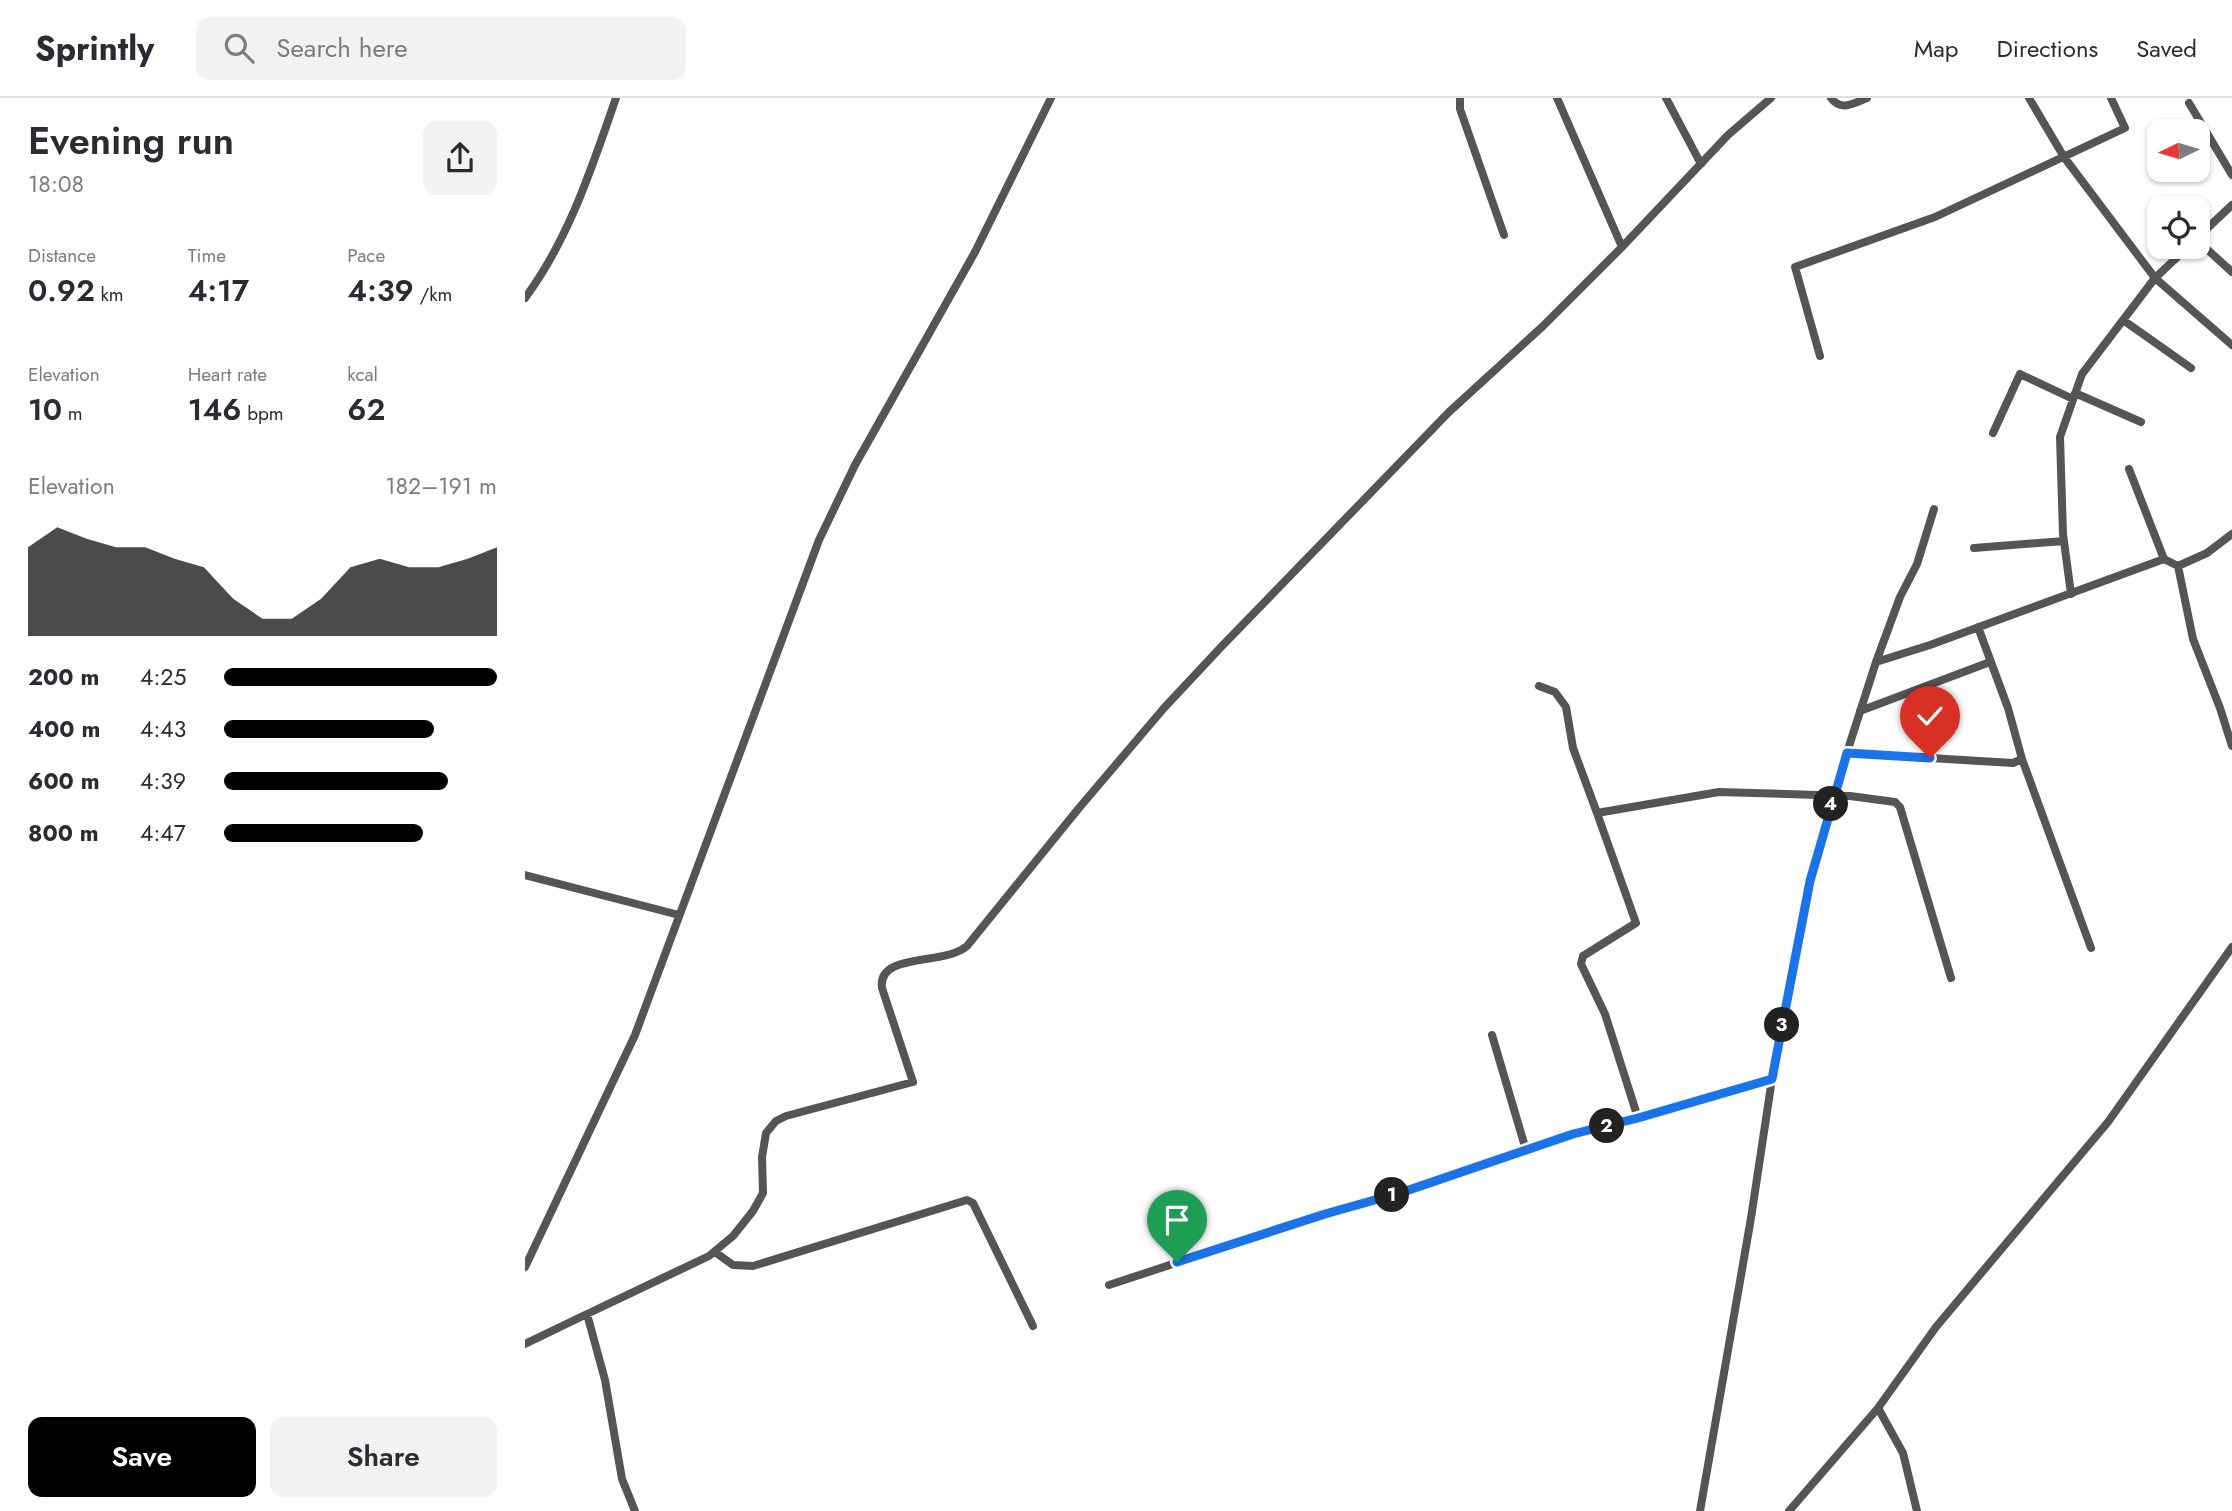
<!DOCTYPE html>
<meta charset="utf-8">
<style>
:root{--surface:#fff;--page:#f2f2f3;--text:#2b2b33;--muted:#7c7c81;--line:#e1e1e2;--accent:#000}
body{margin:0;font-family:Jost,sans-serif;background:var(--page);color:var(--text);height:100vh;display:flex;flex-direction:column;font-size:26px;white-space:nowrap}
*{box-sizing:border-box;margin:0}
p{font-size:23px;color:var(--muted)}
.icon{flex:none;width:38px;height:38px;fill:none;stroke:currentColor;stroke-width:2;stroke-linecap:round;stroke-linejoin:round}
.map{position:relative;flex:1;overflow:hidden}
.details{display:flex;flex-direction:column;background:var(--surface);width:525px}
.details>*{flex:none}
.needle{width:46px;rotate:265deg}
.buttons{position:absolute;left:1622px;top:21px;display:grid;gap:14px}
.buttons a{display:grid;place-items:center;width:63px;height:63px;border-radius:14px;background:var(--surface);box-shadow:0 2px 5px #0004;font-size:35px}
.pin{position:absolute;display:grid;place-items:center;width:60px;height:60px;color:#fff;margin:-72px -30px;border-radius:50% 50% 50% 0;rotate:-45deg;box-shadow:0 0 7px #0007}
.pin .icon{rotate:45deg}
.km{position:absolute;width:35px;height:35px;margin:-18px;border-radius:50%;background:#222;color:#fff;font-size:19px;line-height:35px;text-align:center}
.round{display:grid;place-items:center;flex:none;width:74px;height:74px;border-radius:14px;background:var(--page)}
.head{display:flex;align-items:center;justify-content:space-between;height:119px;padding:0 28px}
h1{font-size:38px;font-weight:600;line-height:52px}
.stats{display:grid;grid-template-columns:repeat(3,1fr);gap:10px;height:119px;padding:7px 28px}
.stats div{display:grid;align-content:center}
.stats b{font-size:30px;font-weight:600}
.stats small{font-size:19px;font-weight:400}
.stats p{font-size:19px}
.chart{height:196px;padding:14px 28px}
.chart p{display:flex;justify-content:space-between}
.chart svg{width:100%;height:126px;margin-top:7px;fill:var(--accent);opacity:.7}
.button{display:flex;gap:14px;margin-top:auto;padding:14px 28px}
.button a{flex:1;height:80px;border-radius:14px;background:var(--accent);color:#fff;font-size:28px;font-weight:600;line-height:80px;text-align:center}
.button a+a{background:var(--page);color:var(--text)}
ul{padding:0 28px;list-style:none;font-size:23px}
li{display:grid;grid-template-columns:112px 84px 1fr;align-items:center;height:52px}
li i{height:18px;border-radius:9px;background:var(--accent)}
header{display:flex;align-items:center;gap:42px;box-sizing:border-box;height:98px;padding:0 35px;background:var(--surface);border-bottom:2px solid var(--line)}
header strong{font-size:33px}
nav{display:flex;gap:38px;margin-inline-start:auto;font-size:24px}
.search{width:490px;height:63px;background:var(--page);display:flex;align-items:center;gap:18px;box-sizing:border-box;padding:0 24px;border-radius:14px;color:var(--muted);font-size:26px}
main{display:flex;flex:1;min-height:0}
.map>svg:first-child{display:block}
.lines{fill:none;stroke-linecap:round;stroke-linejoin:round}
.minor{stroke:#555;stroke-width:8}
.route-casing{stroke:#fff;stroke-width:14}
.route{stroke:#1a73e8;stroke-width:9}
</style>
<header>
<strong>Sprintly</strong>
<div class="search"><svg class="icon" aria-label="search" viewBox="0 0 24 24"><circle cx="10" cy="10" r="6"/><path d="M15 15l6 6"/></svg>Search here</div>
<nav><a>Map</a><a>Directions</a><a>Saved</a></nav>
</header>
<main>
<section class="details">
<div class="head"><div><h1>Evening run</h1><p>18:08</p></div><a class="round"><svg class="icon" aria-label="share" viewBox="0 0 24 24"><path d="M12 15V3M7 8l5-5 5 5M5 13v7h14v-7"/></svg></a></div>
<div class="stats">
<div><p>Distance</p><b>0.92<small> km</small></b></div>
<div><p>Time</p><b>4:17</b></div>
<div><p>Pace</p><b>4:39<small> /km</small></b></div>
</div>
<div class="stats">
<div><p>Elevation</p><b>10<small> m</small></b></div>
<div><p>Heart rate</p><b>146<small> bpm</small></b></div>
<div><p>kcal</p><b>62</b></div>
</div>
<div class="chart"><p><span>Elevation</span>182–191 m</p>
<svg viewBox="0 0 160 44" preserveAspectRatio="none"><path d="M0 44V13L10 6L20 10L30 13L40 13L50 17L60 20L70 31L80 38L90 38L100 31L110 20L120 17L130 20L140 20L150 17L160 13V44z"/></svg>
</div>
<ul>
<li><b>200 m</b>4:25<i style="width:100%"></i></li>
<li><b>400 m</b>4:43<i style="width:77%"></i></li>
<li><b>600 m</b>4:39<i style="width:82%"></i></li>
<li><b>800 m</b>4:47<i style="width:73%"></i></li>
</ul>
<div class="button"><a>Save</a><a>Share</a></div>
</section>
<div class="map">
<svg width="1707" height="1413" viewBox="0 0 1707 1413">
<rect width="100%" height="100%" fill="#fff"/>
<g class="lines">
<path class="minor" d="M935 0V11L979 137
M1032 0 1097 149
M1141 0 1176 66
M1306 0C1316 14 1329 5 1342 0
M1504 0 1539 59 1630 180 1707 247
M1664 5 1707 77
M1673 139 1707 107
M1673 143 1707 174
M0 200C44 141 67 69 91 0
M1598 222 1666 270
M1295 258 1270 169 1410 119 1600 30 1586 0
M1550 295 1616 324
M1468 335 1495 276 1548 301
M1604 371 1639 461
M1707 436 1682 455 1653 468 1668 541 1695 610 1707 648
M1449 450 1539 443
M1546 496 1538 436 1535 339 1557 276 1630 180 1663 149
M1351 564 1375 499 1392 466 1409 411
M1014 588 1030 594 1041 609 1048 650 1072 715
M1335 613 1465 564
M1322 655 1488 665 1497 661 1483 610 1453 529
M1497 661 1566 850
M0 777 154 817
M967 937 1001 1052 1048 1036 1113 1020 1247 981
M1113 1020 1080 916 1056 866 1058 858 1111 825 1072 715 1194 694 1325 698 1370 704 1375 709 1426 880
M190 1154 208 1167 228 1168 442 1102 448 1105 508 1228
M0 1169 110 937 294 442 330 367 450 154 526 0
M584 1187 800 1116 878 1094 1001 1052
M62 1216 184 1158 208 1138 228 1113 238 1095 237 1059 241 1035 251 1023 261 1018 388 984 357 890C352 854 419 868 442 848L554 710 639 610 697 548 924 314 1017 229 1097 149 1203 37 1246 0
M0 1246 62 1216 80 1282 97 1381 110 1413
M1353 1310 1378 1355 1392 1413
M1175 1413 1226 1120 1247 981 1285 783 1308 698 1351 564 1405 547 1639 461 1653 468
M1264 1413 1353 1310 1411 1229 1583 1024 1707 849"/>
</g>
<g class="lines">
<defs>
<path id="route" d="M652 1164 800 1116 878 1094 1048 1036 1113 1020 1247 981 1285 783 1322 655 1405 660"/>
</defs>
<use href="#route" class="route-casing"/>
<use href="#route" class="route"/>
</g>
</svg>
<div class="buttons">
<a><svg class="needle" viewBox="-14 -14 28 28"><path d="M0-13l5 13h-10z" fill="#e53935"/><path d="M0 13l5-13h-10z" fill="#7c7c81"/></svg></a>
<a><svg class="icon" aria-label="locate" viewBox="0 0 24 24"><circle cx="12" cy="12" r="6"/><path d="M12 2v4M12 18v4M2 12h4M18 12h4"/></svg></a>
</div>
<div class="pin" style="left:652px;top:1164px;background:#1e9e55"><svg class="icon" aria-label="arrive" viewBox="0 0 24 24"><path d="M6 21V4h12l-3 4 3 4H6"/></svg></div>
<div class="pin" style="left:1405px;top:660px;background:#d93025"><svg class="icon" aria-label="check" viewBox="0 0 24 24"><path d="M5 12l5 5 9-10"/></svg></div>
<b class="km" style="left:867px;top:1097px">1</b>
<b class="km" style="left:1082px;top:1028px">2</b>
<b class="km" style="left:1257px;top:927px">3</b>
<b class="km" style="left:1306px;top:706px">4</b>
</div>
</main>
